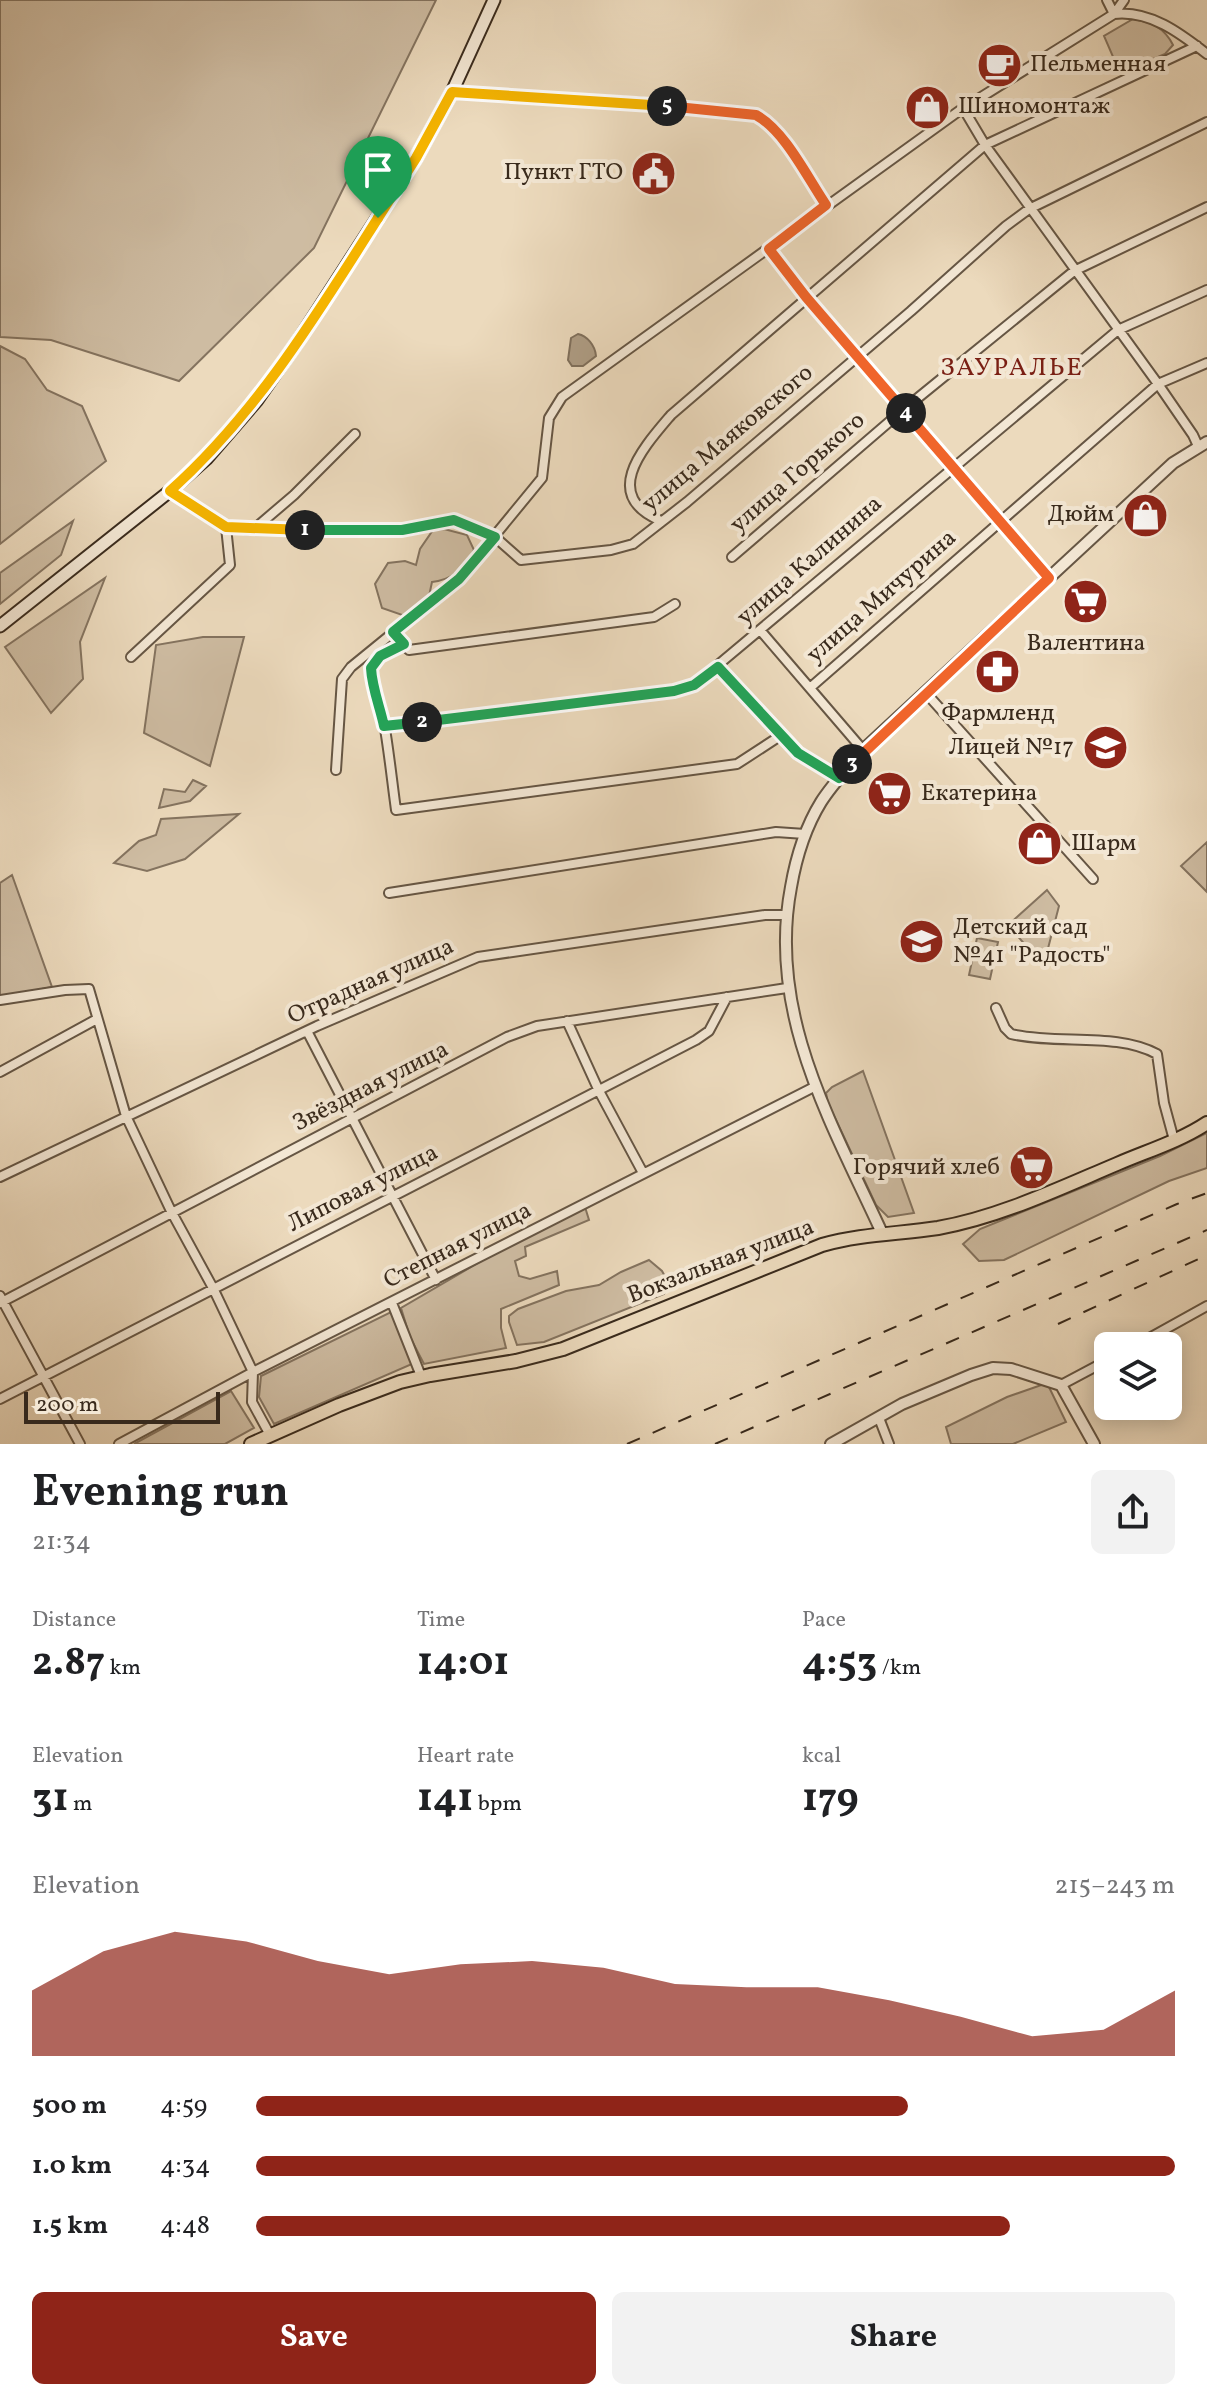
<!DOCTYPE html>
<meta charset="utf-8">
<style>
:root{--surface:#fff;--page:#f2f2f2;--text:#202124;--muted:#757577;--accent:#8f2418}
body{margin:0;font-family:Vollkorn,serif;background:var(--page);color:var(--text);height:100vh;display:flex;flex-direction:column;font-size:30px;white-space:nowrap}
*{box-sizing:border-box;margin:0}
p{font-size:26px;color:var(--muted)}
.icon{flex:none;width:44px;height:44px;fill:none;stroke:currentColor;stroke-width:2;stroke-linecap:round;stroke-linejoin:round}
.map{position:relative;height:1444px;overflow:hidden}
.drawer{display:flex;flex-direction:column;background:var(--surface);flex:1}
.drawer>*{flex:none}
.tools{position:absolute;left:1094px;top:1332px;display:grid;gap:16px}
.tools a{display:grid;place-items:center;width:88px;height:88px;border-radius:12px;background:var(--surface);box-shadow:0 4px 20px #0003;font-size:40px}
.scale{position:absolute;left:24px;bottom:20px;width:196px;box-sizing:border-box;padding-left:8px;border:4px solid #392a1c;border-top:0;font-size:22px;line-height:28px;white-space:nowrap;color:#392a1c;-webkit-text-stroke:6px #f3e7d4;paint-order:stroke}
.pin{position:absolute;display:grid;place-items:center;width:68px;height:68px;color:#fff;margin:-82px -34px;border-radius:50% 50% 50% 0;rotate:-45deg;box-shadow:0 0 8px #0007}
.pin .icon{rotate:45deg}
.km{position:absolute;width:40px;height:40px;margin:-20px;border-radius:50%;background:#222;color:#fff;font-size:22px;line-height:40px;text-align:center}
.round{display:grid;place-items:center;flex:none;width:84px;height:84px;border-radius:12px;background:var(--page)}
.headline{display:flex;align-items:center;justify-content:space-between;height:136px;padding:0 32px}
h1{font-size:44px;font-weight:700;line-height:60px}
.metrics{display:grid;grid-template-columns:repeat(3,1fr);gap:12px;height:136px;padding:8px 32px}
.metrics div{display:grid;align-content:center}
.metrics b{font-size:40px;font-weight:700}
.metrics small{font-size:22px;font-weight:400}
.metrics p{font-size:22px}
.chart{height:224px;padding:16px 32px}
.chart p{display:flex;justify-content:space-between}
.chart svg{width:100%;height:144px;margin-top:8px;fill:var(--accent);opacity:.7}
.button{display:flex;gap:16px;margin-top:auto;padding:16px 32px}
.button a{flex:1;height:92px;border-radius:12px;background:var(--accent);color:#fff;font-size:32px;font-weight:700;line-height:92px;text-align:center}
.button a+a{background:var(--page);color:var(--text)}
ul{padding:0 32px;list-style:none;font-size:26px}
li{display:grid;grid-template-columns:128px 96px 1fr;align-items:center;height:60px}
li i{height:20px;border-radius:10px;background:var(--accent)}
.map>svg:first-child{display:block}
.green{fill:#cebca2;stroke:#84735f;stroke-width:2}
.water{fill:#af9e86;stroke:#80705c;stroke-width:2}
.lines{fill:none;stroke-linecap:round;stroke-linejoin:round}
.minor-casing{stroke:#665644;stroke-width:12}
.tertiary-casing{stroke:#665644;stroke-width:14}
.secondary-casing{stroke:#392a1c;stroke-width:15}
.primary-casing{stroke:#392a1c;stroke-width:16}
.minor{stroke:#f3e7d4;stroke-width:8}
.tertiary{stroke:#f3e7d4;stroke-width:10}
.secondary{stroke:#f3e7d4;stroke-width:11}
.primary{stroke:#ecdabd;stroke-width:12}
.rail{stroke:#392a1c;stroke-width:2;stroke-dasharray:14 14;stroke-linecap:butt}
.split-1-casing{stroke:#fff;stroke-width:16}
.split-2-casing{stroke:#fff;stroke-width:16}
.split-3-casing{stroke:#fff;stroke-width:16}
.split-4-casing{stroke:#fff;stroke-width:16}
.split-5-casing{stroke:#fff;stroke-width:16}
.split-6-casing{stroke:#fff;stroke-width:16}
.split-1{stroke:#f5b400;stroke-width:10}
.split-2{stroke:#22a559;stroke-width:10}
.split-3{stroke:#22a559;stroke-width:10}
.split-4{stroke:#f0652b;stroke-width:10}
.split-5{stroke:#f0652b;stroke-width:10}
.split-6{stroke:#f5b400;stroke-width:10}
.labels{text-anchor:middle;dominant-baseline:central;stroke-width:8;stroke-linejoin:round;paint-order:stroke}
.poi-label{font-size:24px;fill:#392a1c;stroke:#f3e7d4;text-anchor:start}
.street-label{font-size:24px;fill:#392a1c;stroke:#f3e7d4}
.neighbourhood-label{font-size:26px;letter-spacing:2px;fill:#7a1f14;stroke:#f3e7d4}
</style>
<div class="map">
<svg width="1207" height="1444" viewBox="0 0 1207 1444">
<rect width="100%" height="100%" fill="#ecdabd"/>
<filter id="stains"><feTurbulence type="fractalNoise" baseFrequency=".0025" numOctaves="4"/><feColorMatrix values="0 0 0 0 .2 0 0 0 0 .09 0 0 0 0 .02 0 0 0 .5 -.17"/></filter>
<radialGradient id="worn" r=".72"><stop offset=".6" stop-color="#630" stop-opacity="0"/><stop offset="1" stop-color="#630" stop-opacity=".3"/></radialGradient>
<path class="green" d="M0 0H436L314 248 179 381 51 340 0 337Z
M1133 19C1151 22 1164 27 1173 45L1165 54 1120 73 1104 36Z
M0 346 25 359 47 390 82 406 106 461 0 544Z
M73 521 61 555 0 604V573Z
M444 529 467 535 474 550C466 569 453 579 432 582L428 601 405 616 382 608 375 584 388 563 405 561 416 565 420 549 433 530Z
M105 578 80 642 83 679 51 713 5 647Z
M203 637H244L210 766 144 733 156 645Z
M193 780 206 786 190 801 159 808 164 789 185 792Z
M239 814 185 859 147 871 114 863 139 841 156 835 161 819Z
M1207 842V892L1181 866Z
M12 875 52 987 0 997V883Z
M1047 890 1059 906 1045 960 1040 962 1008 925Z
M977 938 998 942 990 979 969 975Z
M863 1071 914 1213 888 1217 876 1205 828 1103 826 1093 832 1087Z
M1207 1133V1168L1169 1181 1004 1260 979 1261 963 1244 980 1229 1160 1156Z
M585 1207 589 1220 525 1247 526 1256 515 1261 519 1276 530 1279 557 1271 559 1285 501 1309V1328L506 1348 424 1364 410 1337 401 1308 483 1260Z
M725 1258H737L743 1262 689 1282 691 1273Z
M649 1260 662 1271 670 1286 664 1294 544 1342 517 1345 509 1322V1316L518 1309 566 1291 599 1285 621 1272Z
M391 1312 412 1364 274 1424 259 1397 261 1376Z
M1047 1383 1066 1422 1013 1444H951L946 1427 1007 1397Z
M231 1391 254 1428 225 1444H134Z"/>
<path class="water" d="M578 334C587 336 595 345 596 356L583 366H572L568 360 571 338Z"/>
<g class="lines">
<defs>
<path id="minor" d="M1107 0 1114 14
M1114 14C1150 10 1180 33 1207 54
M452 92 643 103 756 115C785 130 807 177 826 205
M963 108 985 145 1158 384 1193 435 1198 446
M769 249 856 357 1049 578
M170 491 226 527
M661 521C600 495 643 448 671 415L985 145 1197 46
M253 530H402L454 520 495 537 521 560 611 550 633 544 687 502 911 311 1006 226 1029 209 1207 122
M732 557 903 410 1074 271 1207 207
M760 630 863 750
M393 632 409 650 654 617 675 604
M404 644 380 656 371 668C372 687 380 704 384 723 389 751 392 781 396 810L737 764 780 736
M131 657 230 565 226 527 253 530 294 495 355 434
M718 667 798 753 839 778
M811 687 1158 384 1207 363
M926 693 1093 879
M384 726 674 691 694 685 1118 330 1207 290
M336 770 342 679 351 667 459 579 542 478 549 418 562 397 959 111 1114 14 1124 0
M389 893 776 832 805 834
M0 1000 65 990 89 989 126 1116 171 1211 213 1288 253 1372 252 1402 270 1435
M996 1008 1005 1028 1011 1034C1058 1045 1117 1032 1157 1054L1164 1103 1174 1140
M567 1021 599 1091 643 1173
M307 1031 436 1280
M0 1072 97 1019
M0 1177 317 1026 478 957 765 915H785
M0 1296 80 1444
M0 1303 507 1037 537 1026 787 988
M392 1303 421 1376
M1135 1346 1207 1306
M1061 1385 1108 1360
M0 1399 696 1040 709 1031 727 997
M879 1418 889 1444
M119 1444 253 1372 816 1086"/>
<path id="tertiary" d="M882 1233C831 1122 767 1013 791 887 796 858 805 828 821 802 833 783 849 767 863 750L1173 463 1207 442
M831 1444 902 1404 971 1375 993 1368 1011 1369 1061 1385 1094 1444"/>
<path id="secondary" d="M0 626 170 491 206 459 257 400 296 344 416 158 452 92 494 0"/>
<path id="primary" d="M251 1444 339 1405 400 1382 430 1375 516 1361 563 1349 822 1245C861 1234 899 1234 938 1228 1000 1217 1060 1188 1117 1164 1147 1151 1180 1141 1207 1123"/>
</defs>
<use href="#minor" class="minor-casing"/>
<use href="#tertiary" class="tertiary-casing"/>
<use href="#secondary" class="secondary-casing"/>
<use href="#primary" class="primary-casing"/>
<use href="#minor" class="minor"/>
<use href="#tertiary" class="tertiary"/>
<use href="#secondary" class="secondary"/>
<use href="#primary" class="primary"/>
<path class="rail" d="M1058 1324 1207 1255
M627 1444 1177 1204 1207 1193
M715 1444 1207 1230"/>
</g>
<g class="lines">
<defs>
<path id="split-1" d="M305 530 226 527 170 491C257 413 316 316 378 218"/>
<path id="split-2" d="M305 530H402L454 520 495 537 459 579 393 632 404 644 380 656 371 668C372 688 380 707 384 726L422 722"/>
<path id="split-3" d="M422 722 674 691 694 685 718 667 798 753 839 778 852 764"/>
<path id="split-4" d="M852 764 1049 578 906 413"/>
<path id="split-5" d="M667 106 756 115C785 131 807 177 826 205L769 249 806 297 906 413"/>
<path id="split-6" d="M378 218 416 158 452 92 667 106"/>
</defs>
<use href="#split-1" class="split-1-casing"/>
<use href="#split-2" class="split-2-casing"/>
<use href="#split-3" class="split-3-casing"/>
<use href="#split-4" class="split-4-casing"/>
<use href="#split-5" class="split-5-casing"/>
<use href="#split-6" class="split-6-casing"/>
<use href="#split-1" class="split-1"/>
<use href="#split-2" class="split-2"/>
<use href="#split-3" class="split-3"/>
<use href="#split-4" class="split-4"/>
<use href="#split-5" class="split-5"/>
<use href="#split-6" class="split-6"/>
</g>
<defs>
<symbol id="cafe-disc" viewBox="-11 -11 22 22"><circle r="9.5" fill="#8f2418" stroke="#f3e7d4"/><path d="M-5.5-4.5H6V0H3Q3 3.5 0 3.5H-2.5Q-5.5 3.5-5.5 0ZM3-3.2v2h1.7v-2ZM-6 4.5H4V6H-6Z" fill="#fff"/></symbol>
<symbol id="shop-disc" viewBox="-11 -11 22 22"><circle r="9.5" fill="#8f2418" stroke="#f3e7d4"/><path d="M-5-2.5h2.3a2.7 3.5 0 0 1 5.4 0H5L5.5 6h-11ZM-1.5-2.5h3a1.5 2.3 0 0 0-3 0Z" fill="#fff"/></symbol>
<symbol id="civic-disc" viewBox="-11 -11 22 22"><circle r="9.5" fill="#8f2418" stroke="#f3e7d4"/><path d="M-.6-6.5H3V-4.5H.6V-3L4-1V1h2V6H-6V1h2V-1L-.6-3ZM-1.2 2.5V6h2.4V2.5Z" fill="#fff"/></symbol>
<symbol id="supermarket-disc" viewBox="-11 -11 22 22"><circle r="9.5" fill="#8f2418" stroke="#f3e7d4"/><path d="M-6-5.5h2.5l.6 2H6L4.5 2H-2.5L-4.4-4H-6ZM-1.5 3.2a1.3 1.3 0 1 0 .1 0ZM3 3.2a1.3 1.3 0 1 0 .1 0Z" fill="#fff"/></symbol>
<symbol id="pharmacy-disc" viewBox="-11 -11 22 22"><circle r="9.5" fill="#8f2418" stroke="#f3e7d4"/><path d="M-2-6h4v4h4v4h-4v4h-4v-4h-4v-4h4Z" fill="#fff"/></symbol>
<symbol id="school-disc" viewBox="-11 -11 22 22"><circle r="9.5" fill="#8f2418" stroke="#f3e7d4"/><path d="M0-5L7-2L0 1L-7-2ZM-4 1L0 2.5L4 1V4Q0 6-4 4Z" fill="#fff"/></symbol>
</defs>
<g fill-rule="evenodd">
<use href="#cafe-disc" x="974" y="40" width="51" height="51"/>
<use href="#shop-disc" x="902" y="82" width="51" height="51"/>
<use href="#civic-disc" x="628" y="148" width="51" height="51"/>
<use href="#shop-disc" x="1120" y="490" width="51" height="51"/>
<use href="#supermarket-disc" x="1060" y="576" width="51" height="51"/>
<use href="#pharmacy-disc" x="972" y="646" width="51" height="51"/>
<use href="#school-disc" x="1080" y="722" width="51" height="51"/>
<use href="#supermarket-disc" x="864" y="768" width="51" height="51"/>
<use href="#shop-disc" x="1014" y="818" width="51" height="51"/>
<use href="#school-disc" x="896" y="916" width="51" height="51"/>
<use href="#supermarket-disc" x="1006" y="1142" width="51" height="51"/>
</g>
<g class="labels">
<g class="poi-label">
<text x="1030" y="65">Пельменная</text>
<text x="958" y="107">Шиномонтаж</text>
<text x="623" y="173" text-anchor="end">Пункт ГТО</text>
<text x="1114" y="515" text-anchor="end">Дюйм</text>
<text x="1086" y="644" text-anchor="middle">Валентина</text>
<text x="998" y="714" text-anchor="middle">Фармленд</text>
<text x="1074" y="748" text-anchor="end">Лицей №17</text>
<text x="921" y="794">Екатерина</text>
<text x="1071" y="844">Шарм</text>
<text x="953" y="928">Детский сад<tspan x="953" dy="28">№41 "Радость"</tspan></text>
<text x="1000" y="1168" text-anchor="end">Горячий хлеб</text>
</g>
<g class="street-label">
<text transform="translate(728 439) rotate(-40)">улица Маяковского</text>
<text transform="translate(798 473) rotate(-41)">улица Горького</text>
<text transform="translate(810 561) rotate(-41)">улица Калинина</text>
<text transform="translate(882 597) rotate(-41)">улица Мичурина</text>
<text transform="translate(371 982) rotate(-24)">Отрадная улица</text>
<text transform="translate(371 1087) rotate(-27)">Звёздная улица</text>
<text transform="translate(363 1189) rotate(-27)">Липовая улица</text>
<text transform="translate(458 1246) rotate(-27)">Степная улица</text>
<text transform="translate(721 1262) rotate(-21)">Вокзальная улица</text>
</g>
<g class="neighbourhood-label">
<text x="1012" y="368">ЗАУРАЛЬЕ</text>
</g>
</g>
<rect width="100%" height="100%" filter="url(#stains)"/>
<rect width="100%" height="100%" fill="url(#worn)"/>
</svg>
<div class="tools">
<a><svg class="icon" aria-label="layers" viewBox="0 0 24 24"><path d="M12 4l9 5-9 5-9-5zM3 14l9 5 9-5"/></svg></a>
</div>
<div class="scale">200 m</div>
<div class="pin" style="left:378px;top:218px;background:#1e9e55"><svg class="icon" aria-label="arrive" viewBox="0 0 24 24"><path d="M6 21V4h12l-3 4 3 4H6"/></svg></div>
<b class="km" style="left:305px;top:530px">1</b>
<b class="km" style="left:422px;top:722px">2</b>
<b class="km" style="left:852px;top:764px">3</b>
<b class="km" style="left:906px;top:413px">4</b>
<b class="km" style="left:667px;top:106px">5</b>
</div>
<section class="drawer">
<div class="headline"><div><h1>Evening run</h1><p>21:34</p></div><a class="round"><svg class="icon" aria-label="share" viewBox="0 0 24 24"><path d="M12 15V3M7 8l5-5 5 5M5 13v7h14v-7"/></svg></a></div>
<div class="metrics">
<div><p>Distance</p><b>2.87<small> km</small></b></div>
<div><p>Time</p><b>14:01</b></div>
<div><p>Pace</p><b>4:53<small> /km</small></b></div>
</div>
<div class="metrics">
<div><p>Elevation</p><b>31<small> m</small></b></div>
<div><p>Heart rate</p><b>141<small> bpm</small></b></div>
<div><p>kcal</p><b>179</b></div>
</div>
<div class="chart"><p><span>Elevation</span>215–243 m</p>
<svg viewBox="0 0 160 44" preserveAspectRatio="none"><path d="M0 44V24L10 12L20 6L30 9L40 15L50 19L60 16L70 15L80 17L90 22L100 23L110 23L120 27L130 32L140 38L150 36L160 24V44z"/></svg>
</div>
<ul>
<li><b>500 m</b>4:59<i style="width:71%"></i></li>
<li><b>1.0 km</b>4:34<i style="width:100%"></i></li>
<li><b>1.5 km</b>4:48<i style="width:82%"></i></li>
</ul>
<div class="button"><a>Save</a><a>Share</a></div>
</section>
